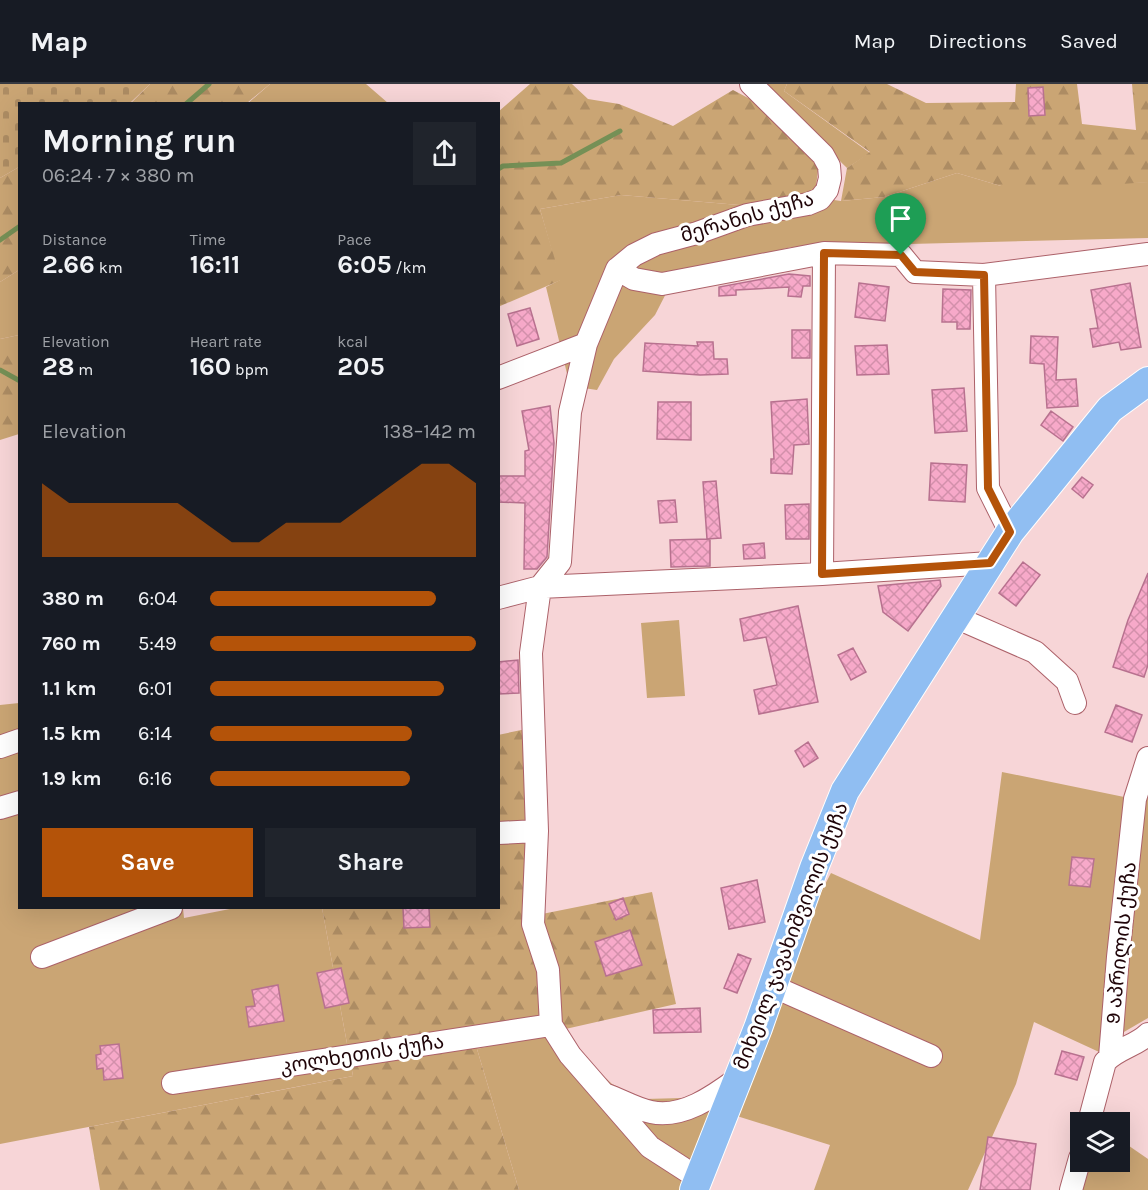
<!DOCTYPE html>
<meta charset="utf-8">
<style>
:root{--surface:#171b24;--page:#20242c;--text:#f1f3f6;--muted:#9ea1a6;--line:#363941;--accent:#b45309}
body{margin:0;font-family:Karla,"Noto Sans Georgian",sans-serif;background:var(--page);color:var(--text);height:100vh;display:flex;flex-direction:column;font-size:22px;white-space:nowrap}
*{box-sizing:border-box;margin:0}
p{font-size:20px;color:var(--muted)}
.icon{flex:none;width:33px;height:33px;fill:none;stroke:currentColor;stroke-width:2;stroke-linecap:round;stroke-linejoin:round}
.map{position:relative;flex:1;overflow:hidden}
.sheet{position:absolute;left:18px;top:18px;width:482px;height:807px;display:flex;flex-direction:column;background:var(--surface);border-radius:0px;box-shadow:0 6px 24px #0002}
.sheet>*{flex:none}
.tools{position:absolute;left:1070px;top:1028px;display:grid;gap:12px}
.tools a{display:grid;place-items:center;width:60px;height:60px;border-radius:0px;background:var(--surface);box-shadow:0 6px 24px #0002;font-size:30px}
.pin{position:absolute;display:grid;place-items:center;width:51px;height:51px;color:#fff;margin:-62px -26px;border-radius:50% 50% 50% 0;rotate:-45deg;box-shadow:0 0 6px #0007}
.pin .icon{rotate:45deg}
.round{display:grid;place-items:center;flex:none;width:63px;height:63px;border-radius:0px;background:var(--page)}
.summary{display:flex;align-items:center;justify-content:space-between;height:102px;padding:0 24px}
h1{font-size:33px;font-weight:700;line-height:45px}
.stats{display:grid;grid-template-columns:repeat(3,1fr);gap:9px;height:102px;padding:6px 24px}
.stats div{display:grid;align-content:center}
.stats b{font-size:26px;font-weight:700}
.stats small{font-size:16px;font-weight:400}
.stats p{font-size:16px}
.chart{height:168px;padding:12px 24px}
.chart p{display:flex;justify-content:space-between}
.chart svg{width:100%;height:108px;margin-top:6px;fill:var(--accent);opacity:.7}
.button{display:flex;gap:12px;margin-top:auto;padding:12px 24px}
.button a{flex:1;height:69px;border-radius:0px;background:var(--accent);color:#fff;font-size:24px;font-weight:700;line-height:69px;text-align:center}
.button a+a{background:var(--page);color:var(--text)}
ul{padding:0 24px;list-style:none;font-size:20px}
li{display:grid;grid-template-columns:96px 72px 1fr;align-items:center;height:45px}
li i{height:15px;border-radius:8px;background:var(--accent)}
header{display:flex;align-items:center;gap:36px;box-sizing:border-box;height:84px;padding:0 30px;background:var(--surface);border-bottom:2px solid var(--line)}
header strong{font-size:28px}
nav{display:flex;gap:33px;margin-inline-start:auto;font-size:21px}
.map>svg:first-child{display:block}
.green{fill:#caa574}
.forest{fill:url(#forest-firs)}
.cemetery{fill:url(#cemetery-stones)}
.lines{fill:none;stroke-linecap:round;stroke-linejoin:round}
.stream{stroke:#759056;stroke-width:5}
.building{fill:url(#building-cross-hatch);stroke:#b8718f;stroke-width:1.5}
.minor-casing{stroke:#ac6169;stroke-width:24}
.major-casing{stroke:#fff;stroke-width:30}
.minor{stroke:#fff;stroke-width:22}
.major{stroke:#90bef2;stroke-width:28}
.route-casing{stroke:#fff;stroke-width:12}
.route{stroke:#b45309;stroke-width:8}
.labels{text-anchor:middle;dominant-baseline:central;stroke-width:6;stroke-linejoin:round;paint-order:stroke}
.street-label{font-size:20px;fill:#1f0408;stroke:#fff}
</style>
<header>
<strong>Map</strong>
<nav><a>Map</a><a>Directions</a><a>Saved</a></nav>
</header>
<div class="map">
<svg width="1148" height="1106" viewBox="0 0 1148 1106">
<defs>
<pattern id="forest-firs" width="22" height="20" patternUnits="userSpaceOnUse" patternTransform="scale(1.5)"><rect width="22" height="20" fill="#caa574"/><path d="M5 1l3.5 6h-7zM16 11l3.5 6h-7z" fill="#ad8c63"/></pattern>
<pattern id="cemetery-stones" width="16" height="16" patternUnits="userSpaceOnUse" patternTransform="scale(1.5)"><rect width="16" height="16" fill="#caa574"/><path d="M2 7V4a2 2 0 0 1 4 0v3zM10 15v-3a2 2 0 0 1 4 0v3z" fill="#ad8c63"/></pattern>
<pattern id="building-cross-hatch" width="8" height="8" patternUnits="userSpaceOnUse" patternTransform="scale(1.5)"><rect width="8" height="8" fill="#f7a9c9"/><path d="M0 0l8 8M0 8l8-8" fill="none" stroke="#d390ab"/></pattern>
</defs>
<rect width="100%" height="100%" fill="#f7d5d7"/>
<path class="green" d="M270 0H366L388 19 247 20Z
M761 0H787L784 7 870 69 847 84Z
M957 89 1001 102 1148 98V154L792 163 676 190 655 231 614 275 597 306 570 302 546 203 560 196 540 125 621 111 751 122 806 112 841 117 884 113Z
M19 186V251L0 255V198Z
M679 536 685 612 647 614 641 539Z
M19 619 20 824H183L184 834 235 824H322L353 992 0 1060V621Z
M1002 688 1129 714 1110 973 1034 938 1016 1000 968 1106H814L830 1061 724 1028 772 902 831 789 980 856Z
M1148 706V934L1117 952 1139 735Z
M562 946 575 965 612 1000 644 1015 683 1014 721 999 683 1106H519L477 965Z
M1119 1055 1148 1075V1106H1071L1080 1077H1119Z"/>
<path class="forest" d="M150 0H270L247 19 130 20Z
M530 0H572L588 15 619 20 673 42 733 6 750 15 819 78 816 103 806 112 751 122 621 111 540 125 561 196 498 223V28Z
M787 0H887L926 19 1015 18 1016 0H1077L1082 40 1136 46 1132 0H1148V98L1044 106 1001 102 957 89 884 113 841 117 847 84 870 68 784 7Z
M19 83V186L0 198V94Z
M19 251V350L0 356V255Z
M526 645 537 831 652 808 676 920 477 965 519 1106H100L89 1043 353 992 322 824H498V651Z"/>
<path class="cemetery" d="M0 0H150L130 19 20 20 19 83 0 94Z"/>
<g class="lines">
<path class="stream" d="M186 20 209 0
M498 85 503 82 561 79 620 47
M0 156 20 142
M0 286 20 297"/>
</g>
<path class="building" d="M1043 3 1045 31 1029 32 1028 4Z
M789 190 810 192V202H803L801 213 788 212 789 203 736 206V211L719 212V203Z
M859 199 889 203 885 237 855 233Z
M1130 199 1141 263 1121 266 1119 258 1093 263 1090 245 1098 244 1091 206Z
M943 205 971 206 970 245H957V238H942Z
M530 224 539 255 517 262 508 230Z
M792 246H810V274H792Z
M1031 252 1058 253 1056 296 1076 295 1078 322 1047 324 1044 280 1030 279Z
M697 258H713L714 275H727L728 290 700 291 643 287 645 259 698 262Z
M887 261 889 290 857 291 855 262Z
M964 304 967 347 935 349 932 306Z
M807 315 809 360 794 361 792 390 771 389V375H774L771 318Z
M658 318H691V356L657 355Z
M550 322 554 359 547 473 537 485H524L525 419 498 418V392H525V367L529 366 522 327Z
M1051 327 1073 343 1063 357 1041 341Z
M931 379 967 381 965 418 929 416Z
M1082 393 1093 401 1083 414 1072 405Z
M716 397 721 454 707 455 703 398Z
M675 416 677 438 660 439 658 417Z
M809 420V455H786L785 421Z
M710 455V482L671 483 670 456Z
M764 459 765 474 744 475 743 461Z
M1023 478 1040 491 1016 522 999 509Z
M1148 489V581L1144 593 1113 583 1128 536Z
M940 496 941 502 908 547 883 528 878 502Z
M798 522 818 618 759 630 754 606 777 601 766 553 744 557 740 535Z
M853 564 866 588 851 596 838 571Z
M518 576 519 609 498 610V578Z
M1116 621 1142 631 1132 658 1105 648Z
M808 658 818 674 804 683 795 667Z
M1072 773 1094 775 1090 803 1069 801Z
M757 796 765 838 729 845 721 804Z
M623 814 629 830 616 836 609 820Z
M403 824H429L430 843 404 844Z
M630 846 642 881 606 892 595 858Z
M738 870 751 875 737 909 724 904Z
M341 884 349 919 325 924 317 889Z
M278 901 284 937 249 943 246 923 255 922 252 906Z
M700 924 701 948 654 949 653 926Z
M119 960 123 994 104 996 103 984 97 985 96 971 101 970 100 962Z
M1062 967 1084 973 1077 996 1055 990Z
M988 1053 1036 1060 1030 1106H980Z"/>
<g class="lines">
<defs>
<path id="minor" d="M617 185 634 195 662 200 824 169 901 171 915 188 984 191 1148 170
M984 191 988 404 1010 448
M498 294 586 260
M822 490 824 169
M498 514 540 503 822 490 990 479
M955 533 1035 568 1067 597 1075 619
M0 663 20 656
M0 724 20 718
M498 749 537 747
M42 873 171 824
M772 902 931 972
M1110 973 1118 873 1135 715 1148 674
M173 999 551 941
M607 1011C621 1016 636 1025 651 1028 682 1035 714 1012 737 995
M1089 1038 1105 978C1116 965 1136 962 1148 950
M698 1094 650 1063 570 971 551 941 548 886 533 840 537 747 531 569 540 503 560 478 570 328 586 260 617 185 634 171 656 160 697 149 747 131 808 120 820 115 827 106 830 94 829 82 823 71 751 0
M1071 1106 1080 1074"/>
<path id="major" d="M694 1106 758 944 814 784 845 707 1010 448 1110 325 1148 297"/>
</defs>
<use href="#minor" class="minor-casing"/>
<use href="#major" class="major-casing"/>
<use href="#minor" class="minor"/>
<use href="#major" class="major"/>
</g>
<g class="lines">
<defs>
<path id="route" d="M824 169 901 171 915 188 984 191 988 404 1010 448 990 479 822 490Z"/>
</defs>
<use href="#route" class="route-casing"/>
<use href="#route" class="route"/>
</g>
<g class="labels">
<g class="street-label">
<text transform="translate(747 133) rotate(-16)">მერანის ქუჩა</text>
<text transform="translate(791 852) rotate(-69)">მიხეილ ჯავახიშვილის ქუჩა</text>
<text transform="translate(1121 859) rotate(-84)">9 აპრილის ქუჩა</text>
<text transform="translate(362 970) rotate(-9)">კოლხეთის ქუჩა</text>
</g>
</g>
</svg>
<div class="tools">
<a><svg class="icon" aria-label="layers" viewBox="0 0 24 24"><path d="M12 4l9 5-9 5-9-5zM3 14l9 5 9-5"/></svg></a>
</div>
<div class="pin" style="left:901px;top:171px;background:#1e9e55"><svg class="icon" aria-label="arrive" viewBox="0 0 24 24"><path d="M6 21V4h12l-3 4 3 4H6"/></svg></div>
<section class="sheet">
<div class="summary"><div><h1>Morning run</h1><p>06:24 · 7 × 380 m</p></div><a class="round"><svg class="icon" aria-label="share" viewBox="0 0 24 24"><path d="M12 15V3M7 8l5-5 5 5M5 13v7h14v-7"/></svg></a></div>
<div class="stats">
<div><p>Distance</p><b>2.66<small> km</small></b></div>
<div><p>Time</p><b>16:11</b></div>
<div><p>Pace</p><b>6:05<small> /km</small></b></div>
</div>
<div class="stats">
<div><p>Elevation</p><b>28<small> m</small></b></div>
<div><p>Heart rate</p><b>160<small> bpm</small></b></div>
<div><p>kcal</p><b>205</b></div>
</div>
<div class="chart"><p><span>Elevation</span>138–142 m</p>
<svg viewBox="0 0 160 44" preserveAspectRatio="none"><path d="M0 44V14L10 22L20 22L30 22L40 22L50 22L60 30L70 38L80 38L90 30L100 30L110 30L120 22L130 14L140 6L150 6L160 14V44z"/></svg>
</div>
<ul>
<li><b>380 m</b>6:04<i style="width:85%"></i></li>
<li><b>760 m</b>5:49<i style="width:100%"></i></li>
<li><b>1.1 km</b>6:01<i style="width:88%"></i></li>
<li><b>1.5 km</b>6:14<i style="width:76%"></i></li>
<li><b>1.9 km</b>6:16<i style="width:75%"></i></li>
</ul>
<div class="button"><a>Save</a><a>Share</a></div>
</section>
</div>
